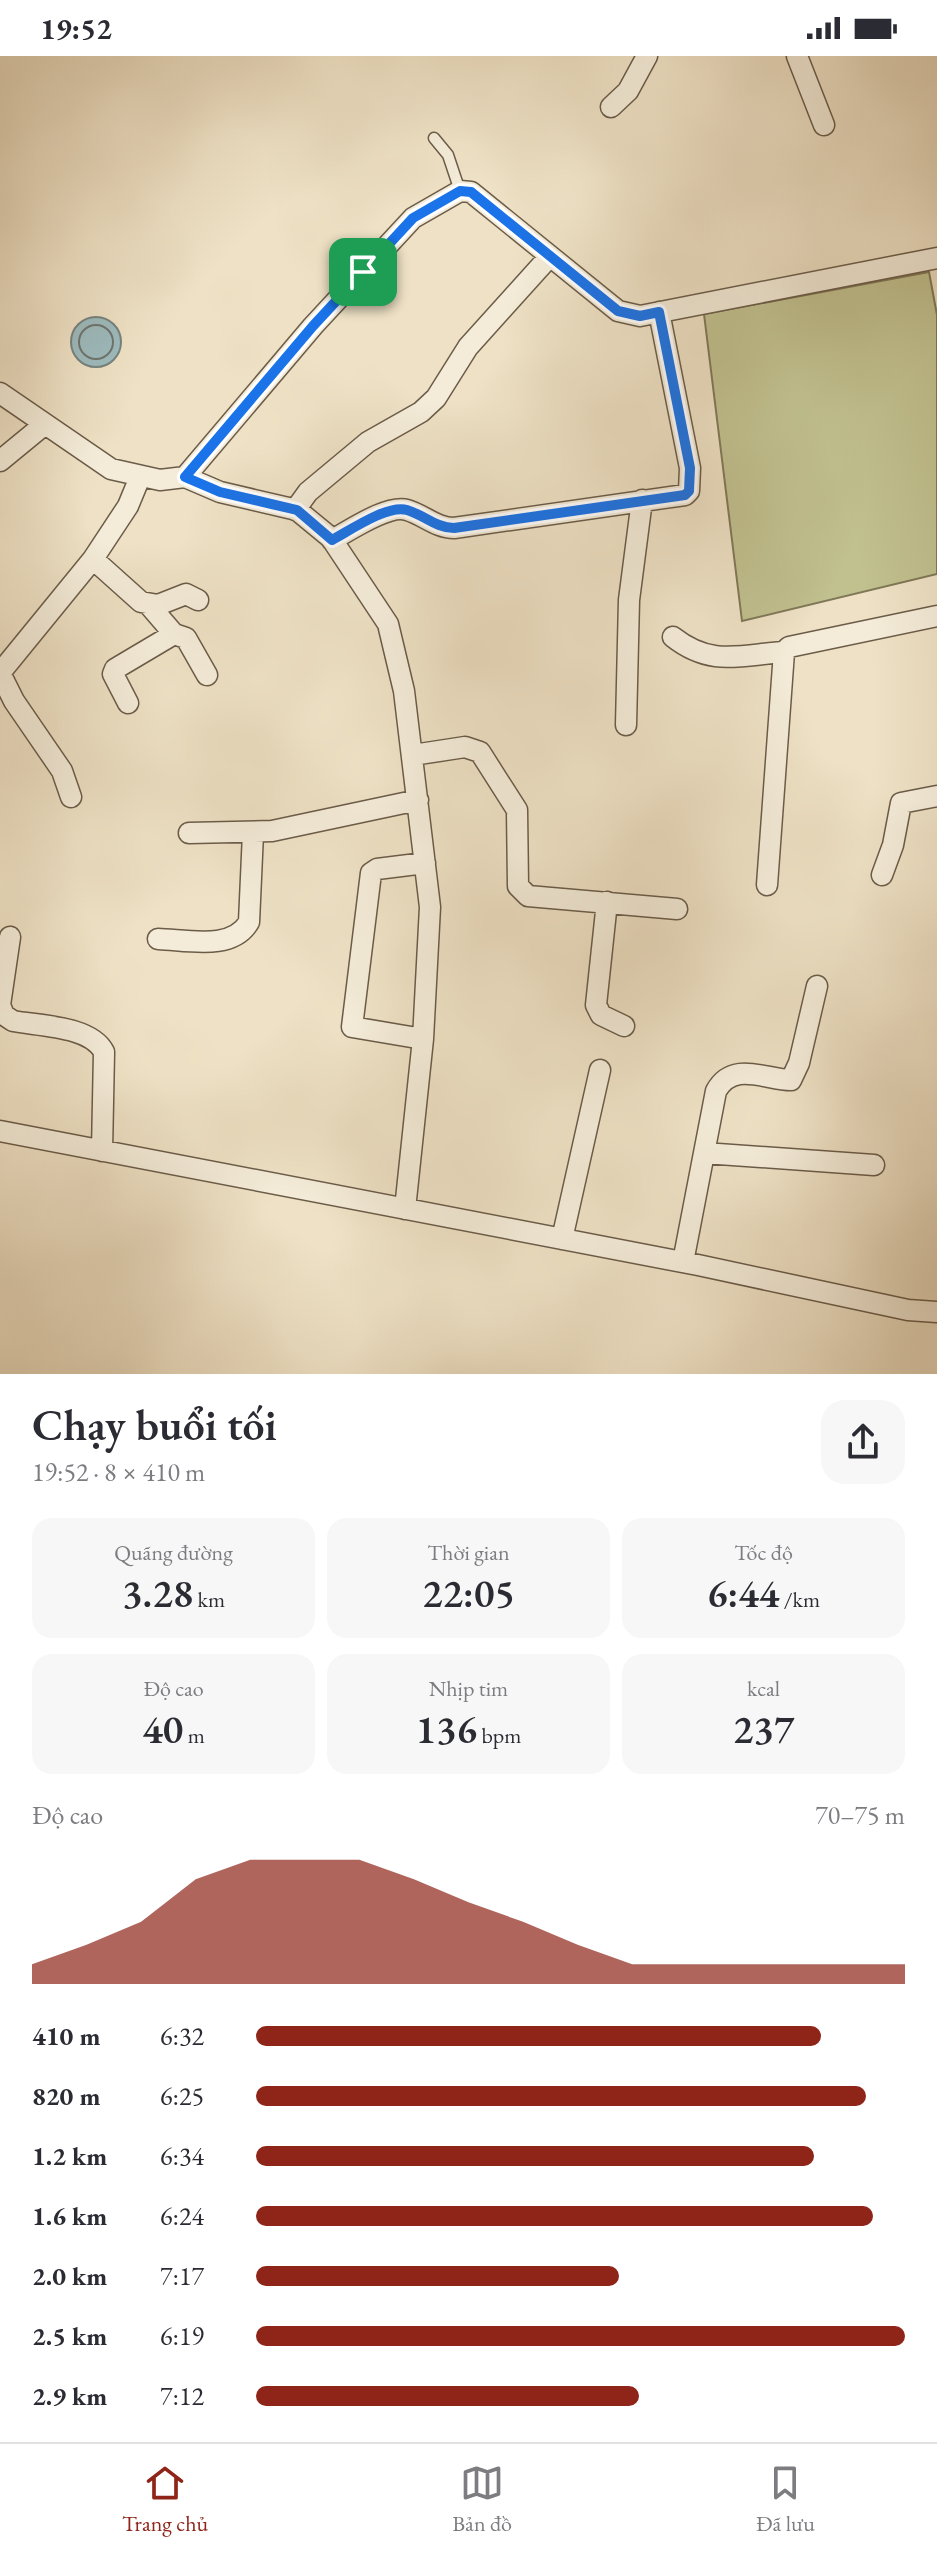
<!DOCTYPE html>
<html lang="vi">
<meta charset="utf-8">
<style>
:root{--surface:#fff;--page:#f7f7f7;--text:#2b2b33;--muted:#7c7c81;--line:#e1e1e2;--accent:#8f2418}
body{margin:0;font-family:"EB Garamond",serif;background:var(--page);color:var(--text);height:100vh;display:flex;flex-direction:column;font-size:30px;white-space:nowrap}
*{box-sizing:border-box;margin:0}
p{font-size:26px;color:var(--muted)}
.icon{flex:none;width:44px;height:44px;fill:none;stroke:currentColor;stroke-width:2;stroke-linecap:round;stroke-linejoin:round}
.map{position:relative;height:1318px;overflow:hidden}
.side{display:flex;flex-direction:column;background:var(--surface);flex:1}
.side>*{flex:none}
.pin{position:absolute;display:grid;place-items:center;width:68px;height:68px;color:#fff;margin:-34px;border-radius:16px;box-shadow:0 4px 12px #0006}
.round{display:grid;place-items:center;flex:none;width:84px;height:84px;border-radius:24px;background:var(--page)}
.headline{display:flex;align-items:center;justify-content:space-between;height:136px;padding:0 32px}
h1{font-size:44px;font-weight:600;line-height:60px}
.figures{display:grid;grid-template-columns:repeat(3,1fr);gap:12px;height:136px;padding:8px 32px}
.figures div{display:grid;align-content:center;border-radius:20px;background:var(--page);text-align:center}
.figures b{font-size:40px;font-weight:600}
.figures small{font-size:22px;font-weight:400}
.figures p{font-size:22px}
.chart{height:224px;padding:16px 32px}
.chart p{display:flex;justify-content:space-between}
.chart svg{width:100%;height:144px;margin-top:8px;fill:var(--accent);opacity:.7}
ul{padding:0 32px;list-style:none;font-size:26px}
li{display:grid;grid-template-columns:128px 96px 1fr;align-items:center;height:60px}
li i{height:20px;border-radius:10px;background:var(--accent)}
.status{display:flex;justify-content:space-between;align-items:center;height:56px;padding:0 40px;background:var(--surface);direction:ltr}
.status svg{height:22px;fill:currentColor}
.tab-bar{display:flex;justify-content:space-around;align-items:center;height:112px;border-top:2px solid var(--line);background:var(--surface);font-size:22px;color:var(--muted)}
.tab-bar a{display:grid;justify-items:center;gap:4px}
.tab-bar .on{color:var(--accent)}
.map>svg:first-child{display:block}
.green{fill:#c1c08f;stroke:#807858;stroke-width:2}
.water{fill:#9dbbbe;stroke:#77837f;stroke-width:2}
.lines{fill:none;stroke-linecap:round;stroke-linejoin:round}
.shore{stroke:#6e756f;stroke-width:2}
.service-casing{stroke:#6b5c49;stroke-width:13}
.minor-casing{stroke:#6b5c49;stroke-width:23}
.service{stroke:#f4ecd9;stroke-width:10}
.minor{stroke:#f4ecd9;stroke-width:20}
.route-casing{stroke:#fff;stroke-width:16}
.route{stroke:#1a73e8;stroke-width:10}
</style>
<div class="status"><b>19:52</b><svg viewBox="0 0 49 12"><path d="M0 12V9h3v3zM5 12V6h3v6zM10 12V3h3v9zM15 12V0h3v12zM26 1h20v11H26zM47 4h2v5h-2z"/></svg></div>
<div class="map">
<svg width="937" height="1318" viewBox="0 0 937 1318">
<rect width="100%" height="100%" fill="#eee1c5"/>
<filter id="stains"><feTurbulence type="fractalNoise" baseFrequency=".0025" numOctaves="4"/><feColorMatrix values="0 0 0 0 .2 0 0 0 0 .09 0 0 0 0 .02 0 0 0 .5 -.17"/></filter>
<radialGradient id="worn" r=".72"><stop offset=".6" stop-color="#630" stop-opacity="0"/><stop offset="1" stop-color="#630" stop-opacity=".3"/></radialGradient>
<path class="green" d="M929 216 937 259V518L742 565 704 258Z"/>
<path class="water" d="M71 286a25 25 0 1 1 50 0a25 25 0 1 1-50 0Z"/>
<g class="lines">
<path class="shore" d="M79 286a17 17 0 1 1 34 0a17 17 0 1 1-34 0Z"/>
<defs>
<path id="service" d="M434 82 448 99 460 135"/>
<path id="minor" d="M797 0 824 69
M611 51 628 35 647 0
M0 337 111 413 160 424 185 421 220 436 297 454 331 482 388 568 404 635 430 851 423 983 405 1153
M0 405 45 368
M185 421 313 270 413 162 460 135 471 136 618 255 640 260 937 202
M295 454 308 436 368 386 421 356 436 342 468 291 550 200
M332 484C349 475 388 448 407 454 424 459 436 472 454 472L685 439 689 435 690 412 659 256
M93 503 141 546 158 549 186 538 198 544
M149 549 174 578 186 582 207 619
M673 581C711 611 740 599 784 596
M128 647 113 618 115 613 174 578
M626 669 629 544 642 444
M413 699 465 691 480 696 517 754 518 830 528 840 677 853
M71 741 62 715 14 645 0 617 93 503 128 450 140 421
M189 777 272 775 418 744
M882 819 893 789 901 747 937 740
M767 829 784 596 789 591 937 560
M607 846 596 949 601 959 624 970
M10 881 0 949 4 959 13 965C40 970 91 970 104 996L102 1095
M158 883C188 884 232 895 249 866L253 777
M423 983 352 971 371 817 377 813 425 807
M0 1075 698 1209 908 1254 937 1256
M704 1097 874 1109
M562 1183 600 1014
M683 1206 716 1035C733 1004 766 1024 791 1024L799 1007 817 930"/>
</defs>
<use href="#service" class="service-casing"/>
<use href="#minor" class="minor-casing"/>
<use href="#service" class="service"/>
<use href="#minor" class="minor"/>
</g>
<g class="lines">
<defs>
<path id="route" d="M460 135 471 136 618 255 640 260 659 256 690 412 689 435 685 439 454 472C436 472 424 459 407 454 388 448 349 475 332 484L297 454 220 436 185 421 313 270 413 162Z"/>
</defs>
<use href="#route" class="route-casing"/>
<use href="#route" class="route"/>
</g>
<rect width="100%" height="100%" filter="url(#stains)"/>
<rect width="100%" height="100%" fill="url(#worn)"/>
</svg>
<div class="pin" style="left:363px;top:216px;background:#1e9e55"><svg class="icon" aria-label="arrive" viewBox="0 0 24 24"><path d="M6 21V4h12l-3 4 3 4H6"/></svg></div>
</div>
<section class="side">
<div class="headline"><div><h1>Chạy buổi tối</h1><p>19:52 · 8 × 410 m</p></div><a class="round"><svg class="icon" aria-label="share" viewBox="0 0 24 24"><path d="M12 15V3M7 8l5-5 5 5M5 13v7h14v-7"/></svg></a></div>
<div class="figures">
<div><p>Quãng đường</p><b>3.28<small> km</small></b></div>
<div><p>Thời gian</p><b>22:05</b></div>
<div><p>Tốc độ</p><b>6:44<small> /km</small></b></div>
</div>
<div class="figures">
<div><p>Độ cao</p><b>40<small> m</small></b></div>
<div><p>Nhịp tim</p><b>136<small> bpm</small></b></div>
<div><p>kcal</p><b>237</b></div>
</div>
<div class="chart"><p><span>Độ cao</span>70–75 m</p>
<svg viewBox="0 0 160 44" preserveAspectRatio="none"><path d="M0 44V38L10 32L20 25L30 12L40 6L50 6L60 6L70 12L80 19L90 25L100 32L110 38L120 38L130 38L140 38L150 38L160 38V44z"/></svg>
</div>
<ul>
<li><b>410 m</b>6:32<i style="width:87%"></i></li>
<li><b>820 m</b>6:25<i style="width:94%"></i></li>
<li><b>1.2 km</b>6:34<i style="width:86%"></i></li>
<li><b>1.6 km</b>6:24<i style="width:95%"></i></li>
<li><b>2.0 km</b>7:17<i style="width:56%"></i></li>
<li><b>2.5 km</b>6:19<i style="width:100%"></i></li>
<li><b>2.9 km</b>7:12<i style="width:59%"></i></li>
</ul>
</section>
<nav class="tab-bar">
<a class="on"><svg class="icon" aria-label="home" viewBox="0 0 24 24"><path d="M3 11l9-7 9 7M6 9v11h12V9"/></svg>Trang chủ</a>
<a><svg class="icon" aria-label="map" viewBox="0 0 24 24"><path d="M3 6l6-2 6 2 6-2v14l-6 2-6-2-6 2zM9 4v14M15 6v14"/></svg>Bản đồ</a>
<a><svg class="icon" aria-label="saved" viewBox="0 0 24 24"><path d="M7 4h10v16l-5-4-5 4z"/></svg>Đã lưu</a>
</nav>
